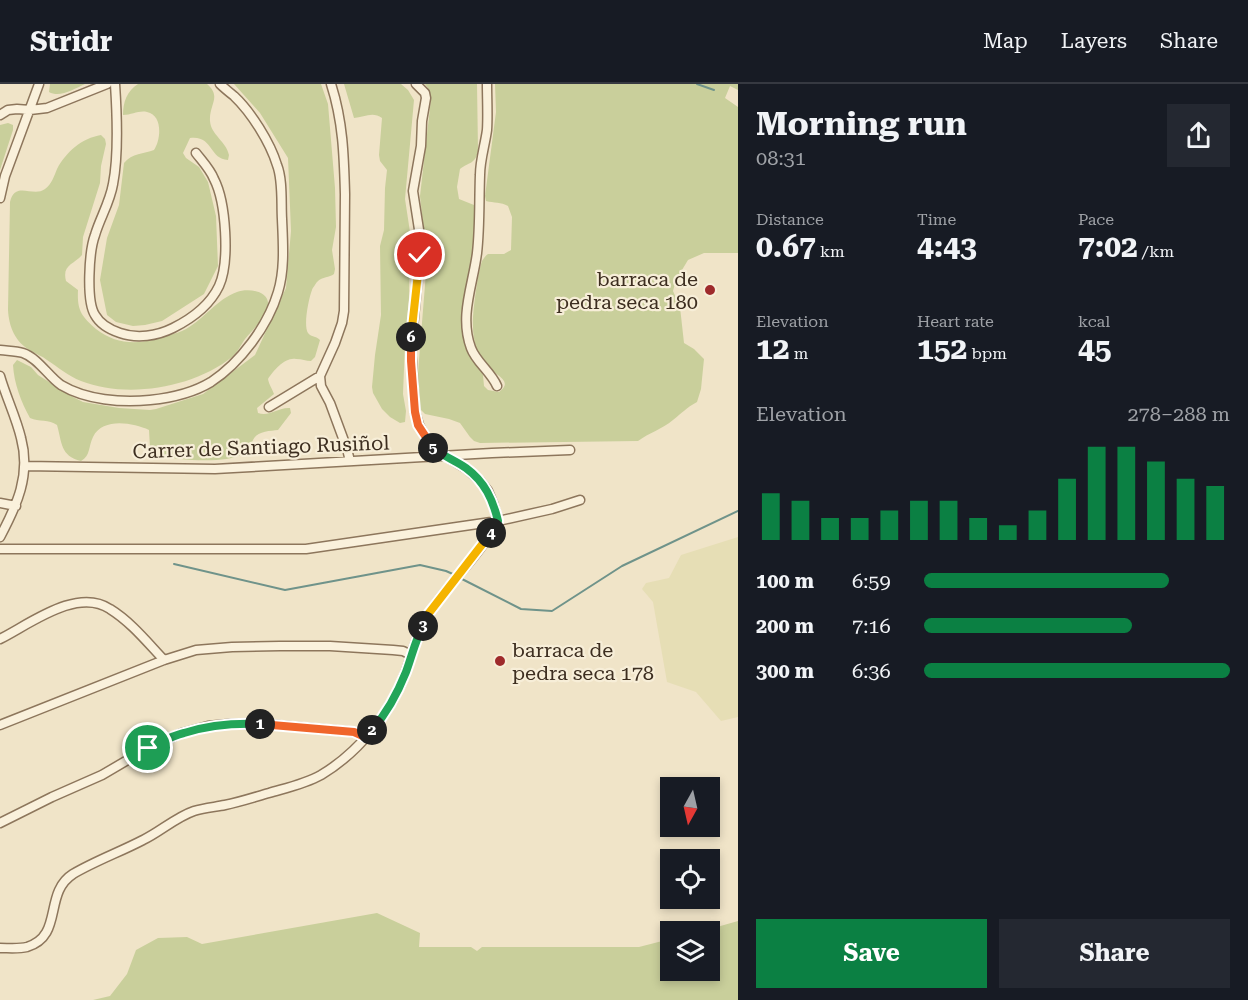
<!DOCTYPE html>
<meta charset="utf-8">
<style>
:root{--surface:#171b24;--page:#242831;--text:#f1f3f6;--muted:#9ea1a6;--line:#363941;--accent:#0b8043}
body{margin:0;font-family:"Roboto Serif",serif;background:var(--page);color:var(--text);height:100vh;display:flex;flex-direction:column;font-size:22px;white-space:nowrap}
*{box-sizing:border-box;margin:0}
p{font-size:20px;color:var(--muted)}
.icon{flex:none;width:33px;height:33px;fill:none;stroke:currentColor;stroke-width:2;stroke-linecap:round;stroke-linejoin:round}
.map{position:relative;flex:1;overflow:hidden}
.sheet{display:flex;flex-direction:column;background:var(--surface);width:510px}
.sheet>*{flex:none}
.needle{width:39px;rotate:188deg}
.buttons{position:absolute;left:660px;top:693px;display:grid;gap:12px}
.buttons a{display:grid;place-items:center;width:60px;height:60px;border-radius:0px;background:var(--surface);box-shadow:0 3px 9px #0003;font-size:30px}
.pin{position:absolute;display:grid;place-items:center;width:51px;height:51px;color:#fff;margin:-26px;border:3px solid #fff;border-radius:50%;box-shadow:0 2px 6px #0007}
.km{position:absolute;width:30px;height:30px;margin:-15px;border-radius:50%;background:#222;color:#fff;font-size:16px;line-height:30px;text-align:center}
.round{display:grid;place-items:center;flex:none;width:63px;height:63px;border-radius:0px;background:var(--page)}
.summary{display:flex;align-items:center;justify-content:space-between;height:102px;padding:0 18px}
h1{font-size:33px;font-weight:700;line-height:45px}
.figures{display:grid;grid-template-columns:repeat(3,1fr);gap:9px;height:102px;padding:6px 18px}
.figures div{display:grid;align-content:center}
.figures b{font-size:30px;font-weight:700}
.figures small{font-size:16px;font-weight:400}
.figures p{font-size:16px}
.chart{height:168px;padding:12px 18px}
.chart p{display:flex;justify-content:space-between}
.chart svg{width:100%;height:108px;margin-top:6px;stroke:var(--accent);stroke-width:6}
.action{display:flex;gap:12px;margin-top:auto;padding:12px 18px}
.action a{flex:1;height:69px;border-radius:0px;background:var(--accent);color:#fff;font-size:24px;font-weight:700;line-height:69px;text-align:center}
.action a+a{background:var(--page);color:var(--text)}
ul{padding:0 18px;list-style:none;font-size:20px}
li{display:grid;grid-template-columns:96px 72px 1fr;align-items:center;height:45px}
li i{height:15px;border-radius:8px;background:var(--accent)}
header{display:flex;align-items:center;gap:36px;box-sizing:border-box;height:84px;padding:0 30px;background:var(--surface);border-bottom:2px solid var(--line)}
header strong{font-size:28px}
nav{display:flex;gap:33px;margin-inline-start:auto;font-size:21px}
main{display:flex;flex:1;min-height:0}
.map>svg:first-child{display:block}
.farmland{fill:#e6deb5}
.green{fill:#c9cf9b}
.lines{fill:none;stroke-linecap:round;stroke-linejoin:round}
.stream{stroke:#6f938a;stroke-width:2}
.minor-casing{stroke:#8d765c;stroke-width:11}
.minor{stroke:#faf1dc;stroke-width:8}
.split-1-casing{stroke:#fff;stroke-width:12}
.split-2-casing{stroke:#fff;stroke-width:12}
.split-3-casing{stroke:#fff;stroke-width:12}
.split-4-casing{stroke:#fff;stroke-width:12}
.split-5-casing{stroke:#fff;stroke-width:12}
.split-6-casing{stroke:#fff;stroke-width:12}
.split-7-casing{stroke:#fff;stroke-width:12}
.split-1{stroke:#22a559;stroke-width:8}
.split-2{stroke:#f0652b;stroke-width:8}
.split-3{stroke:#22a559;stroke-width:8}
.split-4{stroke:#f5b400;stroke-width:8}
.split-5{stroke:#22a559;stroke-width:8}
.split-6{stroke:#f0652b;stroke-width:8}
.split-7{stroke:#f5b400;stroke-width:8}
.poi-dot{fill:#9e2a2b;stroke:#f7eed8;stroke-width:2}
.labels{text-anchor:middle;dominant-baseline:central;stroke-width:4.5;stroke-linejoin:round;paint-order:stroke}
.poi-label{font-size:20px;fill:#3d2e20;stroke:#f7eed8;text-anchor:end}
.street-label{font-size:20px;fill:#3d2e20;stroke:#f7eed8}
</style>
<header>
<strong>Stridr</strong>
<nav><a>Map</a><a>Layers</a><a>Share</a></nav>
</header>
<main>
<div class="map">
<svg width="738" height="916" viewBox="0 0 738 916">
<rect width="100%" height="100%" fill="#f0e4c8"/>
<path class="farmland" d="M738 453V633L721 637 696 608 667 598 653 518 642 505 646 499 669 494 681 471Z"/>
<path class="green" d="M50 0H85C74 5 60 14 49 8Z
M138 0H207C222 13 209 20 210 37 211 51 226 57 229 71L228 76C209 75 213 51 190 54L183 69 186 74 199 83 208 98 216 132 218 182 204 210 162 237 145 241 133 242 116 238 107 231 100 196 107 154 119 121 124 79C132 69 144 70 154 66 161 56 163 31 147 28 139 26 132 31 123 31 123 18 127 7 138 0Z
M234 0H321L328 20 335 104 336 143 332 166 335 185 334 190C329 194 323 192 317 198 317 198 312 205 312 206 309 213 303 242 308 249 312 254 315 251 320 256L315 273 311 277C306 277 302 275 296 275 285 273 274 286 268 295 269 301 272 304 274 310L257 324 258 329C270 333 278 323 290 324L291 329 278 346C270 347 257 347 253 356 250 362 249 367 243 370 225 380 179 376 159 372L153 369 150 364 149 346C133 339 103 333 93 353 88 363 91 371 81 377 60 372 62 358 57 341 49 335 39 338 30 334 21 318 14 299 13 281L17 276 31 283 38 291 73 313 83 318 119 324 150 326 156 325 203 310 255 271 286 204 291 147 288 74 260 29Z
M344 0H401L408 6 414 16 405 115 410 148 409 214 405 260 403 310 406 327 405 338 400 339 390 333 382 325 373 309 372 303 375 271 381 231 380 162 384 146 385 104 387 86 380 77 379 71 382 34C373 27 364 33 354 34Z
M425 0H477L478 66C476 80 469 78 460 85L457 103 459 115 474 121 476 127 470 195 461 233 466 261 483 291 484 302 488 306 499 308C515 297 494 290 486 282 483 279 480 274 479 270 475 262 473 252 473 243 472 230 478 188 482 177 484 174 485 172 488 170H504L511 166 512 133 508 122C501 118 494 119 486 117L485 112 496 28 495 0H738V6L730 2 725 14 738 23V169H704L688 176 676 196 673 207 680 223 684 259 694 265 704 275 701 305 697 318C686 324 682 329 673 336 662 345 649 349 638 357L480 359 474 357 470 353 460 339 449 335 425 330 421 326 417 301 427 176 420 112 431 15 428 4Z
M8 39 13 41V46L0 86V41Z
M101 51 105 55 106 60 101 82 100 99 83 153 82 171C73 181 62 181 66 197L78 206C77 226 81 232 96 245 119 263 143 260 169 251 174 250 181 248 186 245 204 235 217 215 237 208 247 204 270 206 268 222 267 232 252 247 245 255 241 261 237 269 232 273 193 304 127 315 81 297 68 292 58 283 47 276 42 272 36 270 31 267 15 258 9 243 8 226L10 118C15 96 33 114 45 105 52 100 54 92 57 85 66 68 82 54 101 51Z
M377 829 420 849 419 863H471L477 867 482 863H639L670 855V886H710V848L703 847 738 837V916H93L110 912 127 890 136 866 158 854 187 853 202 860Z"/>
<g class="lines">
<path class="stream" d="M697 0 714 6
M174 480 285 506 420 481 446 487 455 491
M460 494 521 525 552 527 622 482 738 427"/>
<defs>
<path id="minor" d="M115 0C117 30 119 70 113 100 110 118 100 134 95 151 89 167 86 217 95 231 100 240 111 246 120 249 137 255 157 252 173 244 191 235 210 221 219 202 230 178 226 118 214 95 210 85 202 77 196 69
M331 0C343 37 344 72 345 110 345 149 344 188 344 227L342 239 335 259 320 292 321 302 330 319 347 365 350 377
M416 0 425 9 426 14 422 37 421 62 413 107 420 152V171L411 264 415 328 419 341 426 354 434 365 467 385 480 397 488 407 493 419 498 437
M487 0C487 15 488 31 487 46 485 61 480 76 480 91 479 117 480 143 477 169 473 201 459 232 471 264 476 278 491 288 497 302
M0 31 8 26 17 25 30 26 47 24 107 0
M0 114 5 92 39 0
M0 266C7 267 16 267 23 269 38 274 48 292 61 301 86 316 122 319 150 316 170 314 193 309 211 298 240 279 268 242 278 208 285 185 283 159 282 135 281 119 283 96 277 81 270 58 251 28 234 12 229 8 224 4 220 0
M0 292C6 313 16 333 21 354 31 391 17 421 0 453
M269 323 320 292
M25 382 215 385 492 369 570 366
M0 419 16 422
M0 465H306L498 437 552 425 580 416
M0 555C30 540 77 503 110 525 131 538 147 558 164 576
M0 641 164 576 196 566 232 563 280 562H330L393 566 403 567 411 571
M0 739 52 713 102 691 148 664 182 649 208 642 229 640H264L354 648 365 653
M0 864C9 864 19 865 27 863 64 852 43 809 73 790 95 777 120 768 143 756 160 748 176 733 194 727 204 724 215 723 225 721 240 718 255 713 269 709 286 704 305 700 321 691 358 669 392 628 406 587 413 567 418 547 430 528 451 497 480 470 498 437"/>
</defs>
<use href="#minor" class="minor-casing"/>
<use href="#minor" class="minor"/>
</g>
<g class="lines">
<defs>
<path id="split-1" d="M148 664C160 659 171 652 184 649 209 641 234 639 260 640"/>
<path id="split-2" d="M260 640 354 648 365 653 372 646"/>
<path id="split-3" d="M372 646C386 630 398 608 406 588 412 572 415 557 423 542"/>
<path id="split-4" d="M423 542 429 529 491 449"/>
<path id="split-5" d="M433 364C443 372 456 377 466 384 485 398 493 416 498 437L491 449"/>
<path id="split-6" d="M411 253V277L415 328 418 341 433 364"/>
<path id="split-7" d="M411 253 420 171"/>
</defs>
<use href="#split-1" class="split-1-casing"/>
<use href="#split-2" class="split-2-casing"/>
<use href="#split-3" class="split-3-casing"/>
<use href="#split-4" class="split-4-casing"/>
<use href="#split-5" class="split-5-casing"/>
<use href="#split-6" class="split-6-casing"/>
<use href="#split-7" class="split-7-casing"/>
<use href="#split-1" class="split-1"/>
<use href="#split-2" class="split-2"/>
<use href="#split-3" class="split-3"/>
<use href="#split-4" class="split-4"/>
<use href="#split-5" class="split-5"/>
<use href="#split-6" class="split-6"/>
<use href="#split-7" class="split-7"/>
</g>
<g class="poi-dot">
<circle cx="710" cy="206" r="6"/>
<circle cx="500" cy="577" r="6"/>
</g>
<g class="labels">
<g class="poi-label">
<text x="698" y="195">barraca de<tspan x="698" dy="23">pedra seca 180</tspan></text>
<text x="512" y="566" text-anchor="start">barraca de<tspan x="512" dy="23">pedra seca 178</tspan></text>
</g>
<g class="street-label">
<text transform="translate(261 363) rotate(-2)">Carrer de Santiago Rusiñol</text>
</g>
</g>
</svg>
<div class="buttons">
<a><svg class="needle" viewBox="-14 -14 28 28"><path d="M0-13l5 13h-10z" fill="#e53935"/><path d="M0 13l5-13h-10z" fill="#9ea1a6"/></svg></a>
<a><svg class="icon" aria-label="locate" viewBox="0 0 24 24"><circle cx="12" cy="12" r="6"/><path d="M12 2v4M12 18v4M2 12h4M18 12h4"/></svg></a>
<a><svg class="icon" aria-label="layers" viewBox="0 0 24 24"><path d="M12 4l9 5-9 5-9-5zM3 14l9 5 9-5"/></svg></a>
</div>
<div class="pin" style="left:148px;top:664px;background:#1e9e55"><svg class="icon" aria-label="arrive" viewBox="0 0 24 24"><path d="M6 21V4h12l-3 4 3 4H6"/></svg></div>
<div class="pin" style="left:420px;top:171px;background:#d93025"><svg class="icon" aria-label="check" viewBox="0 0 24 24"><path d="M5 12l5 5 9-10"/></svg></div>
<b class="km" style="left:260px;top:640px">1</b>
<b class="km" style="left:372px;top:646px">2</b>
<b class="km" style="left:423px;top:542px">3</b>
<b class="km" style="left:491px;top:449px">4</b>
<b class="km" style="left:433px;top:364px">5</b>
<b class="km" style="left:411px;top:253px">6</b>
</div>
<section class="sheet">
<div class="summary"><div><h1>Morning run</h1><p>08:31</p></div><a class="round"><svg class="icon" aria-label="share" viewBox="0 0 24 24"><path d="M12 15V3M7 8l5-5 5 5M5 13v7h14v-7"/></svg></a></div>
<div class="figures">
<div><p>Distance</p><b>0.67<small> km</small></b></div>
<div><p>Time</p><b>4:43</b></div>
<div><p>Pace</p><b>7:02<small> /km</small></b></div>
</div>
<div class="figures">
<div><p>Elevation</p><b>12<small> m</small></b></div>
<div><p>Heart rate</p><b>152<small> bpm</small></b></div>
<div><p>kcal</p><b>45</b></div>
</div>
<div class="chart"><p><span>Elevation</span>278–288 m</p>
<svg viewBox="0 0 160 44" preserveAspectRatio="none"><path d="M5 44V25M15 44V28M25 44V35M35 44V35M45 44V32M55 44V28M65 44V28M75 44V35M85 44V38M95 44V32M105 44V19M115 44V6M125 44V6M135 44V12M145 44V19M155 44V22"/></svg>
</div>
<ul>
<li><b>100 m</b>6:59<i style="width:80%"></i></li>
<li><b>200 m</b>7:16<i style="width:68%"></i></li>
<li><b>300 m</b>6:36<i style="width:100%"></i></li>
</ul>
<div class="action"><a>Save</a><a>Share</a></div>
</section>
</main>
